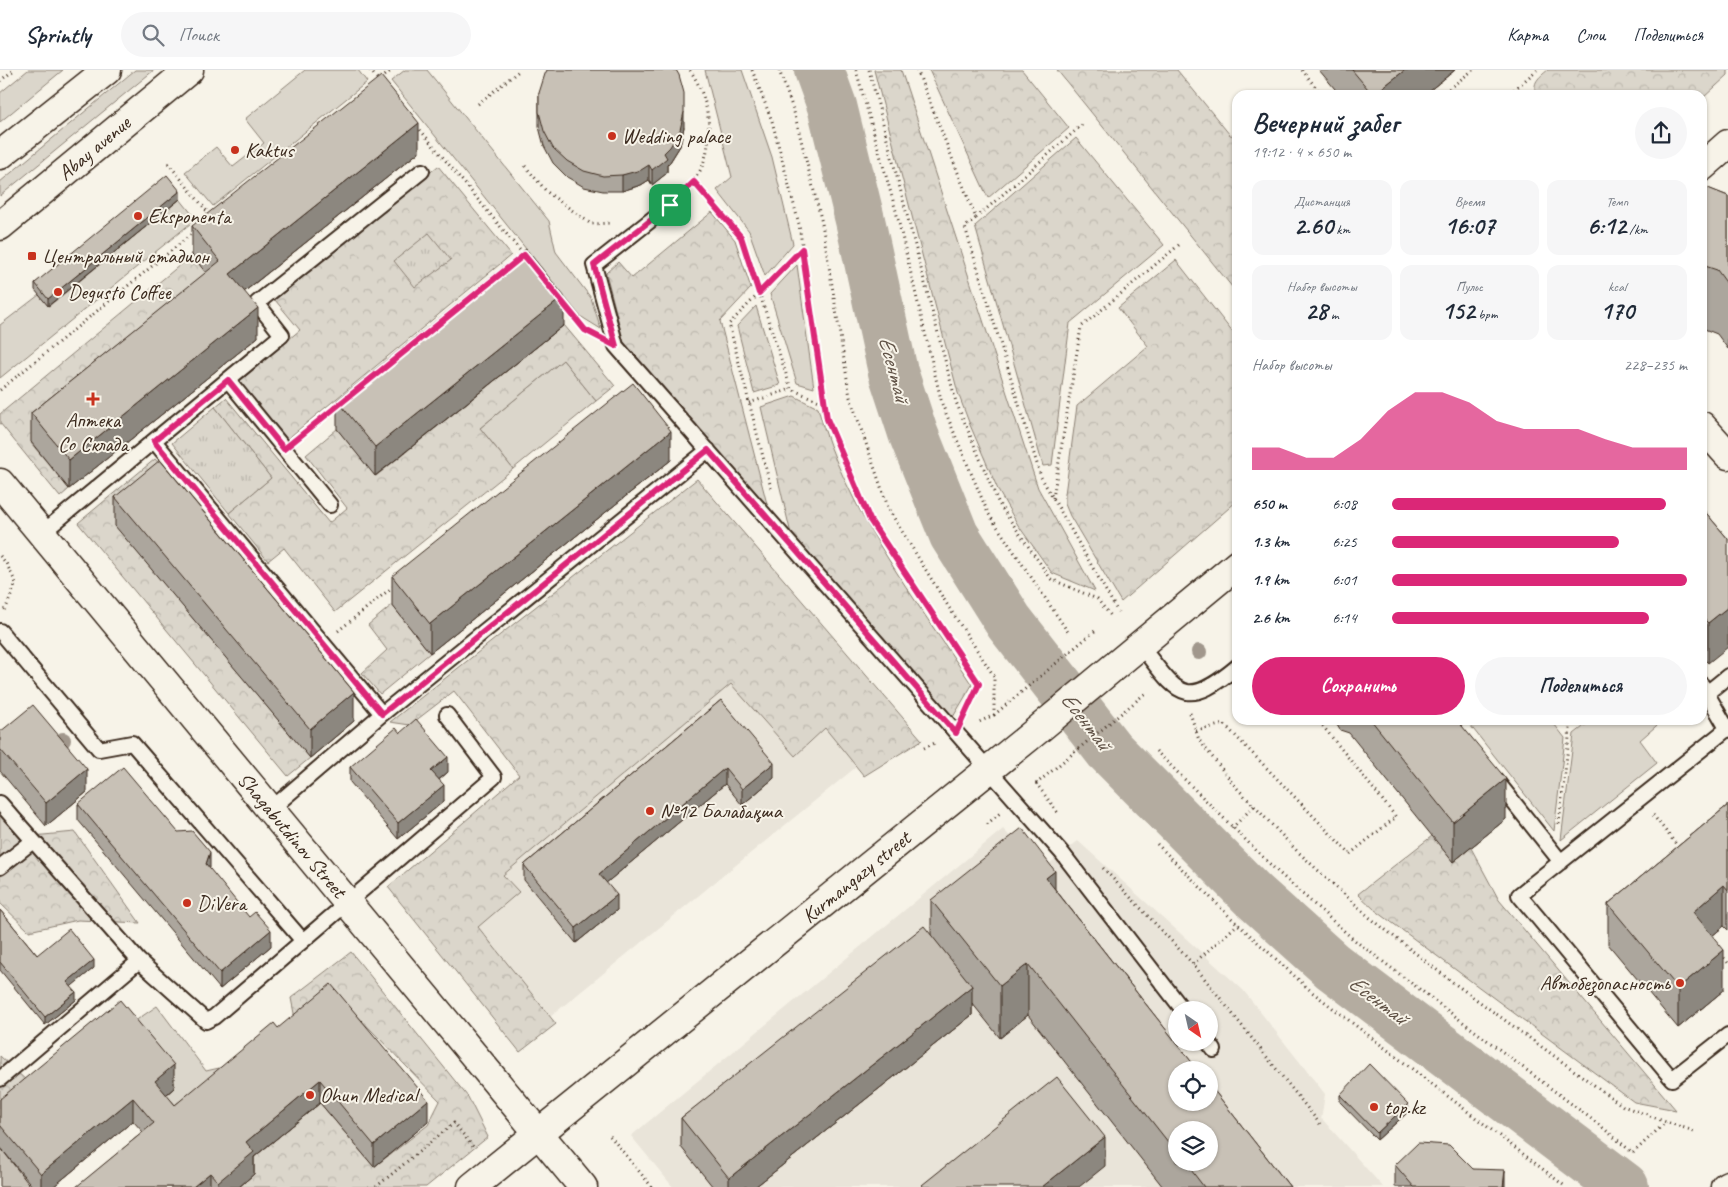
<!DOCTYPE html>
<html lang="ru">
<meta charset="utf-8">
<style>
:root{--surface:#fff;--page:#f6f6f7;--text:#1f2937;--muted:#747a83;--line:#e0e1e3;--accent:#db2777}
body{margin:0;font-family:Caveat,sans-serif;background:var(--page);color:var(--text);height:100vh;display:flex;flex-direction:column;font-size:19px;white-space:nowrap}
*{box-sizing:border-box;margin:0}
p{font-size:16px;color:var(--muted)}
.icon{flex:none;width:28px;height:28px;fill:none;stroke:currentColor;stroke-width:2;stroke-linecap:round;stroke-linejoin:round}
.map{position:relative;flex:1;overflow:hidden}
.details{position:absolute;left:1232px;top:20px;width:475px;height:635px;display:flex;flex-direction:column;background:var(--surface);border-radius:15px;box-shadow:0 1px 4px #0004}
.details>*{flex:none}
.needle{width:32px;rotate:146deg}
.buttons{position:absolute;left:1168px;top:931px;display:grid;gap:10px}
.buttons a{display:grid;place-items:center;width:50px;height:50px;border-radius:50%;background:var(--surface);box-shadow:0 1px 4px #0004;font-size:25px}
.pin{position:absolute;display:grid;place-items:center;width:42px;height:42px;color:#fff;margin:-21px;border-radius:10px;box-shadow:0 2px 8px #0006}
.round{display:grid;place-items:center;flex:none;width:52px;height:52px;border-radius:26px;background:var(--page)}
.summary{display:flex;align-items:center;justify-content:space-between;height:85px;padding:0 20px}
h1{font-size:28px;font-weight:700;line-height:38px}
.metrics{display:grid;grid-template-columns:repeat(3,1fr);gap:8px;height:85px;padding:5px 20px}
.metrics div{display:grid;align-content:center;border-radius:12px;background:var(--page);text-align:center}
.metrics b{font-size:25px;font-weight:700}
.metrics small{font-size:14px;font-weight:400}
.metrics p{font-size:14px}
.chart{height:140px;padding:10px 20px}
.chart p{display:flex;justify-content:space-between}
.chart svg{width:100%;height:90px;margin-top:5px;fill:var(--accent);opacity:.7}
.button{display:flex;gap:10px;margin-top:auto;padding:10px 20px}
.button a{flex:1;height:58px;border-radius:30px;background:var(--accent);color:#fff;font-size:20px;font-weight:700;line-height:58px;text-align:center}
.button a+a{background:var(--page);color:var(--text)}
ul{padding:0 20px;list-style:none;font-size:16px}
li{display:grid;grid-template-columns:80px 60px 1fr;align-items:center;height:38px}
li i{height:12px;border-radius:6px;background:var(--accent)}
header{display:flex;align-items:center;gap:30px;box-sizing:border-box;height:70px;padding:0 25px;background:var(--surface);border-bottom:1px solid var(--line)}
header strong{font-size:24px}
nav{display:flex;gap:28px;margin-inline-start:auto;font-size:18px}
.search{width:350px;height:45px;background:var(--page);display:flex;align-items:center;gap:12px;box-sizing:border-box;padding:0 18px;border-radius:28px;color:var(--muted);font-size:19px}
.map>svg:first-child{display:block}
.built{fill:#e9e4d9;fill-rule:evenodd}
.grass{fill:#dbd6cb;stroke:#8b8074}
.forest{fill:url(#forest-crowns);stroke:#8b8074}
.park{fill:url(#park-tufts);stroke:#8b8074}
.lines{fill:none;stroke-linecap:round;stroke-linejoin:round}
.river{stroke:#b4aca0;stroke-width:50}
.lane-casing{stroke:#3b2a1e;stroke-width:18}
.street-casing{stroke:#3b2a1e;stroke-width:31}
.secondary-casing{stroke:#3b2a1e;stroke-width:31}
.path{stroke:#3b2a1e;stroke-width:3;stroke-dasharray:1 4;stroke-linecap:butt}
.lane{stroke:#f7f3e8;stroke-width:14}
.street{stroke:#f7f3e8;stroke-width:28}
.secondary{stroke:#f7f3e8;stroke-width:28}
.tree{fill:#a1978c}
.wall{fill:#aca69d;stroke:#3b2a1e;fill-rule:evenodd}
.shaded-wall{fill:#8c877f;stroke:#3b2a1e}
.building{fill:#c8c1b6;stroke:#3b2a1e}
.route-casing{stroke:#fff;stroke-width:10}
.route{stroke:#db2777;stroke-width:6}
.poi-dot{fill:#c8321e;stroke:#f7f3e8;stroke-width:2}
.labels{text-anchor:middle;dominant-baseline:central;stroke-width:4;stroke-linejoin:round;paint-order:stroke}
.poi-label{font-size:21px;fill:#3b2a1e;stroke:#f7f3e8;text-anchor:start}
.street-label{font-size:21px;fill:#3b2a1e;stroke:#f7f3e8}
.water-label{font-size:22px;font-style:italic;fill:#5f5145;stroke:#f7f3e8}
</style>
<header>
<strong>Sprintly</strong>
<div class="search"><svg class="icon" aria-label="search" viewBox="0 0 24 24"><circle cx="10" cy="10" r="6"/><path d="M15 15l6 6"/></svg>Поиск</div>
<nav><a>Карта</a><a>Слои</a><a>Поделиться</a></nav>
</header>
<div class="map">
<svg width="1728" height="1117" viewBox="0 0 1728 1117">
<defs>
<pattern id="forest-crowns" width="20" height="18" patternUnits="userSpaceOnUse" patternTransform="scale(1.25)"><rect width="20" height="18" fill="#dbd6cb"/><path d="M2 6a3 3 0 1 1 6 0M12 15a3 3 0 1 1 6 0" fill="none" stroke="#bdb8ae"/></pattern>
<pattern id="park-tufts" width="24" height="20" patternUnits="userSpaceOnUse" patternTransform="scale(1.25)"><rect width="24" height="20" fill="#dbd6cb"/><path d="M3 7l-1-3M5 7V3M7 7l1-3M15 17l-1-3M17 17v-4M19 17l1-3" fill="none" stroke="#bdb8ae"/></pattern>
</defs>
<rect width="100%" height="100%" fill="#f7f3e8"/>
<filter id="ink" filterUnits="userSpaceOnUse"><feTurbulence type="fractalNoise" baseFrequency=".02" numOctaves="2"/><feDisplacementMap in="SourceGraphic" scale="10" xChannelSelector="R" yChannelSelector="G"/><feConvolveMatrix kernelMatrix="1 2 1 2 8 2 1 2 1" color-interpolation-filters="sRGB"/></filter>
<g filter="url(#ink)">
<path class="built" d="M770 517 893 667 529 964 407 814Z
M1003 759 1041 800 1078 771 1243 920 1325 1024 1321 1050 1322 1049 1383 1117H673L631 1066ZM1176 940H1209V972H1176ZM1176 1000H1209V1032H1176ZM1176 1060H1209V1092H1176Z"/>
<path class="grass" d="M28 0H63L0 52V23Z
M135 0H154L0 126V112Z
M305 0H358L367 12 213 136 185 102 216 77 233 97 264 73 245 49Z
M405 0H427L549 151 556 182 591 228 601 259 580 246 391 11Z
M705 0H742L772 87 793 174 765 206 749 161 717 120 732 107Z
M180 129 196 149 0 308V255L39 225 49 236Z
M797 195 814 318 797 313 770 224Z
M563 290 596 331 513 399 480 358Z
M1466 650H1551L1565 668 1554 761Z
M1592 650H1663L1640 670 1657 693 1561 770 1574 664Z
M157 936 206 1001 237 994 175 1058 155 1034 174 1018 125 958Z"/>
<path class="forest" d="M874 0H901L1038 418 1095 521 1052 503 1018 455 999 422 970 355 958 323Z
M929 0H1022L1069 58 988 128Z
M1057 0H1177L1230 65 1237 66V223Z
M1548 0H1728V5L1703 28 1702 25H1537C1531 13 1539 7 1548 0Z
M1076 68 1164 175 1070 253 1052 395 1043 396 975 156Z
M438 96 511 185 286 370 238 311 300 260 275 230Z
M712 142 735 170 751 218 720 251 768 438 624 273 606 203 618 192 632 208Z
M192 185 220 220 31 373 69 419 60 427 0 353V344Z
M1176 190 1237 268V431L1121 532 1070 446 1065 434V424L1077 336 1148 276 1118 238Z
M756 236 780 315 754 323 737 256Z
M564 255 615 316 596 331 563 290 480 358 513 399 335 542 284 478 268 491 229 443 271 408 215 337 226 328 329 453 347 438 306 385 337 359 376 406Z
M794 326 818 338C844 437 916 530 972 615L953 647 791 464 761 337Z
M155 389 200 440 116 456 310 688 288 706 78 453Z
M697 409 922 670 864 706 825 658 795 686 731 614 503 805 519 822 478 857 556 954 520 982 388 817 519 705 454 621 410 655 390 652Z
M392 535 430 583 380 624 362 603 387 580 368 555Z
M0 738 33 766 75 762 140 853 78 850 29 861 0 833Z
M1432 766 1471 778 1499 830 1676 1040 1634 1032 1375 840 1358 824Z
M351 882 468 1027 488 1067 426 1117H239L254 1104 246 1094 320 1033 374 1097 428 1055 440 1031 341 929 298 964 291 928Z
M0 986 28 1012 0 1038Z"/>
<path class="park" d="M429 163 451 190 415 217 394 191Z
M215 337 271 408 229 443 172 373Z"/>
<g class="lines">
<path class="river" d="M819 0 832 36 860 150 893 302 913 363 954 465 1009 552 1109 680 1253 825 1332 896 1624 1117"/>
<defs>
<path id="lane" d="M670 135 594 195 616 276 1062 783 1183 940
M228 310 330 435
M154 371 382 644
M42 463 282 265 257 233 422 101
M0 561 99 679 132 673 303 871
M1140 575C1178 623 1183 642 1238 596
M1702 615 1728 660
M1707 623 1728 606
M1727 659 1519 825 1672 1009 1728 965
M1495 709 1561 792
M0 733 139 891 206 951 214 947 494 707 447 645
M271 739 382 644 708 380
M0 797 33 771
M1208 972 1214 980
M0 1009 139 891"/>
<path id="street" d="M1702 356 1728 385
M0 413 583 1117"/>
<path id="secondary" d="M0 85 107 0
M1702 97 1728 74
M0 156 189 0
M472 1117 1034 663 1238 494
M1725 1117 1728 1115"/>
</defs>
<use href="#lane" class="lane-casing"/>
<use href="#street" class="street-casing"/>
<use href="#secondary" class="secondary-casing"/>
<path class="path" d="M370 0 379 11
M752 0 772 51 799 154 827 349 870 450 979 614 966 643
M779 0 794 42 822 153 850 327 889 440 948 536 994 606V645L977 653
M856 0 896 141 942 334 988 443 1068 562
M869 0 956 332 999 434 1051 509 1097 529 1112 547
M917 0 976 148 965 157 1041 407 1118 542
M1302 0 1322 25
M381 9 392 0
M0 11 14 0
M1514 20 1537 0
M1441 25 1473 0
M478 34 520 0
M417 56 523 184
M168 93 210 145
M525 96 547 122 591 154 611 153
M695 112 741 167 791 319 824 333
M685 121C718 90 714 35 690 0
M976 148 1083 54
M562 231 585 260 589 262
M0 320 194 162
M749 333 791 319
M301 366 340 333
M771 418 729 254 802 180
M1053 428 1081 257 1180 174
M0 486 6 493 16 513 6 538 3 541
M338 561 394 516
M1190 643 1199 670 1235 716 1297 781 1369 847 1451 911 1623 1036 1666 1052 1694 1061
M994 645 1096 560
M1196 661 1224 654 1350 784 1396 747 1318 650
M924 678 937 672
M1156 681 1278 802 1353 869 1602 1057 1633 1083 1666 1052
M1036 713 1058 743
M1036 714 1147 622
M1653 745 1680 779
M987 754 1000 743
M1559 754 1571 650
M1232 758 1254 736
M1157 774 1230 847 1312 922 1566 1117
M1103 798 1193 894 1320 1054
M1724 888 1728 893
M1193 894 1238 854
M610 1066 652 1117
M376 1117 454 1053 474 1078"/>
<use href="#lane" class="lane"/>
<use href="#street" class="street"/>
<use href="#secondary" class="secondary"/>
</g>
<g class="tree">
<circle cx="1199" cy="582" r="8"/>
<circle cx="63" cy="670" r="8"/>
</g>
<path class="wall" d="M1319 0H1455L1424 25H1340Z
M539 23 684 57 680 76 670 92 667 95V103L652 115 649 110 641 115 622 121H603L584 117 567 107 553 93 544 76 539 57Z
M419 82 244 222 258 267 69 419 31 372V343L206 203 192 185V156Z
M1702 116 1728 126V279L1717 264 1702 258Z
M180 129 48 236 35 220V213Z
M564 255 375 406 337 359V330Z
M671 390 430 583 392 535V506Z
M115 427 354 651 310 688 115 456Z
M1702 438 1728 469 1708 593 1702 587Z
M721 630 774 708 742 735 725 714 606 813 617 840 576 873 524 810V795Z
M1334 650H1457L1506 749 1453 792 1349 663 1340 660Z
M0 662 87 722 46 756 0 701Z
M400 663 448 702 439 710 444 731 398 769 350 712V697Z
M78 734 178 762 210 797 209 799 271 876 220 919 78 750Z
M1728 735V860L1724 856 1712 866 1724 920 1678 958 1608 874V834Z
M1055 819 1290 1117H1163L1028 945 1000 968 972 933V945L755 1117H713L681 1077V1048L931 865V830ZM1176 1060 1209 1092H1176Z
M0 840 37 885 94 898 71 916 76 930 45 955 0 900Z
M278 958 428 1052 374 1097 320 1033 254 1087V1104L239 1117H77L143 1062 133 1051 53 1117H33L0 1077V1029L174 1018 166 1025 175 1035Z
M1340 1025 1408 1042 1377 1070 1340 1032Z
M1395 1095 1473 1099 1505 1117H1395Z"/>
<path class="shaded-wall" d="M1405 0H1455L1424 25H1373Z
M684 42V57L680 76 670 92 667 95V103L652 115V100Z
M419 53V82L230 233V204Z
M649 95V110L641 115 622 121V105Z
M180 121V129L48 236V229Z
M564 226V255L375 406V377Z
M258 238V267L69 419V390Z
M671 361V390L430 583V554Z
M1728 537V577L1708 593V553Z
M354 622V651L310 688V659Z
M448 687V702L431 716V701Z
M774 693V708L742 735V719Z
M725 698V714L599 819V804Z
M87 699V722L46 756V733Z
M1506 709V749L1453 792V752Z
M444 715V731L398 769V753Z
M210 782V797L206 810V794Z
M1055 801V852L1046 808Z
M1724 815V856L1693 882V842Z
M617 825V840L576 873V858Z
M271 860V876L220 919V903Z
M1724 880V920L1678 958V918Z
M94 890V898L67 920V912Z
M1028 894V945L1000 968V916Z
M972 916V945L755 1117H729V1108Z
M76 922V930L45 955V947Z
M174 995V1018L155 1034V1011Z
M320 1010V1033L254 1087V1104L239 1117H218V1112L246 1072Z
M133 1028V1051L53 1117H41V1104Z
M428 1030V1052L374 1097V1075Z
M1408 1034V1042L1377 1070V1063Z
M1105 1067V1096L1079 1117H1042Z
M1505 1100V1117H1503Z
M210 1103V1117H193Z"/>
<path class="building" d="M547 0H676L679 5 684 23V42L680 60 670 77 664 83 667 88 652 100 649 95 641 100 622 105 603 106 584 101 567 91 553 78 544 61 539 42V23L545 4Z
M1352 0H1405L1373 25Z
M381 6 419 53 230 204 258 238 69 390 31 343 220 191 192 156Z
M167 105 180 121 48 229 35 213Z
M1702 116H1703L1728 126V215L1717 200 1702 195Z
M526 179 564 226 375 377 337 330Z
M633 313 671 361 430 554 392 506Z
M160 390 354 622 310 659 115 427Z
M1702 438 1728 469V537L1708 553 1702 547Z
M721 630 774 693 742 719 725 698 599 804 617 825 576 858 524 795Z
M33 635 87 699 46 733 0 679V662Z
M416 649 448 687 431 701 444 715 398 753 350 697 396 658 400 663Z
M1371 650H1457L1506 709 1453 752Z
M123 697 178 762 192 761 210 782 206 794 249 847 255 842 271 860 220 903 78 734Z
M1728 735V820L1724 815 1693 842 1724 880 1678 918 1608 834Z
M1022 758 1055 801 1046 808 1198 1000H1176V1032H1209V1014L1290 1117H1204L1185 1092H1209V1060H1176V1082L1028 894 1000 916 931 830Z
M0 840 37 885 69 859 94 890 67 912 76 922 45 947 0 892Z
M924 856 972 916 729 1108 681 1048Z
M331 914 428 1030 374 1075 320 1010 246 1072 254 1082 218 1112 210 1103 193 1117H76L154 1053 133 1028 41 1104 0 1055V1029L120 930 174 995 155 1011 175 1035 274 953 278 958Z
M1369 994 1408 1034 1377 1063 1340 1025Z
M1057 1007 1105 1067 1042 1117H924L922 1115Z
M1418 1073 1449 1075 1473 1099 1505 1100 1503 1117H1414L1395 1095Z
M0 1077 31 1117H0Z"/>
</g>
<g class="lines" filter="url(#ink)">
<defs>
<path id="route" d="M694 112 741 167 759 223 802 179 827 349 870 450 979 614 956 663 708 380 382 644 154 371 228 310 284 379 524 185 585 260 616 276 594 195 670 135Z"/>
</defs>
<use href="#route" class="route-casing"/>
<use href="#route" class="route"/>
</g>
<g class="poi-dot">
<circle cx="612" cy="66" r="5"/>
<circle cx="235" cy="80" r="5"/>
<circle cx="138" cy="146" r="5"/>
<rect x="27" y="181" width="10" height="10" rx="2.5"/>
<circle cx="58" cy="222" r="5"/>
<path d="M90.5 321.5h5v5h5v5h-5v5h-5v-5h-5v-5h5z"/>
<circle cx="650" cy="741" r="5"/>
<circle cx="187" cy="833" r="5"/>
<circle cx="1680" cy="913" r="5"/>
<circle cx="310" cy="1025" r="5"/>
<circle cx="1374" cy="1037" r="5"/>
</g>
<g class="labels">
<g class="poi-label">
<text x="622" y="66">Wedding palace</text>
<text x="245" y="80">Kaktus</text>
<text x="148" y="146">Eksponenta</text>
<text x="42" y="186">Центральный стадион</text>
<text x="68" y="222">Degusto Coffee</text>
<text x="93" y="350" text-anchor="middle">Аптека<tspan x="93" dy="24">Со Склада</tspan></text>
<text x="660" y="741">№12 Балабақша</text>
<text x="197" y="833">DiVera</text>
<text x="1670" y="913" text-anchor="end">Автобезопасность</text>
<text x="320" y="1025">Ohun Medical</text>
<text x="1384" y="1037">top.kz</text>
</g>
<g class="street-label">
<text transform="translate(94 78) rotate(-40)">Abay avenue</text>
<text transform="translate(292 765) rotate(50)">Shagabutdinov Street</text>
<text transform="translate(856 807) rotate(-39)">Kurmangazy street</text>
</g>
<g class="water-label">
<text transform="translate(894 299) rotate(75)">Есентай</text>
<text transform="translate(1086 651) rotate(52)">Есентай</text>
<text transform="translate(1378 930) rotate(37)">Есентай</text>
</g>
</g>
</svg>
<div class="buttons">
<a><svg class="needle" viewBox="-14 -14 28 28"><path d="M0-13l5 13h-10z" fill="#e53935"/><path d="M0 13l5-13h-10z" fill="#747a83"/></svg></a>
<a><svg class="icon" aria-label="locate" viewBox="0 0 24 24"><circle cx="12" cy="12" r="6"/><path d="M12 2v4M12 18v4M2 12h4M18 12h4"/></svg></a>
<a><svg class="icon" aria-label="layers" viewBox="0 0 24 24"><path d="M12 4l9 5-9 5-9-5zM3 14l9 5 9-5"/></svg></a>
</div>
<div class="pin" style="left:670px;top:135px;background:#1e9e55"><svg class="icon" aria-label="arrive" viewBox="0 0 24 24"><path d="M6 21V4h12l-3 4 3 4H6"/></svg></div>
<section class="details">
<div class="summary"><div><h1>Вечерний забег</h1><p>19:12 · 4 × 650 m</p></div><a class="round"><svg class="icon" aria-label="share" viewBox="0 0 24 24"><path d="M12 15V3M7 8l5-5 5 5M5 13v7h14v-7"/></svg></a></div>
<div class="metrics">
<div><p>Дистанция</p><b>2.60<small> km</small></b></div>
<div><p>Время</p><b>16:07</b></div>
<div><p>Темп</p><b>6:12<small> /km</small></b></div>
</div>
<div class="metrics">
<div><p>Набор высоты</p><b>28<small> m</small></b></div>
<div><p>Пульс</p><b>152<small> bpm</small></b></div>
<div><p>kcal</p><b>170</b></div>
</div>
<div class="chart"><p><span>Набор высоты</span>228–235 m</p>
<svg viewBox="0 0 160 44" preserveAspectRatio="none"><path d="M0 44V33L10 33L20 38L30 38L40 29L50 15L60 6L70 6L80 11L90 20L100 24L110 24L120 24L130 29L140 33L150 33L160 33V44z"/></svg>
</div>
<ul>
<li><b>650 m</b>6:08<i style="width:93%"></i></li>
<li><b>1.3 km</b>6:25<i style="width:77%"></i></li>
<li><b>1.9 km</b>6:01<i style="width:100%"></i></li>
<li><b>2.6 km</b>6:14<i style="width:87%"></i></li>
</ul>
<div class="button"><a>Сохранить</a><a>Поделиться</a></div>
</section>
</div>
